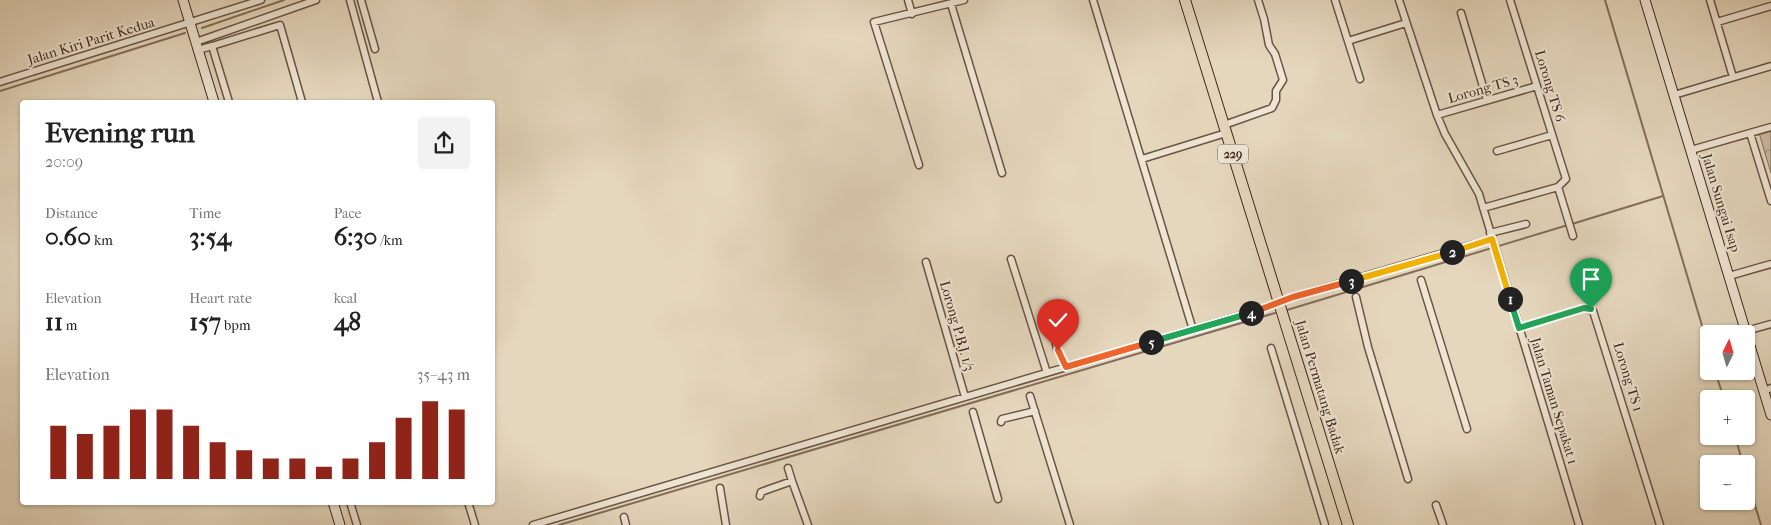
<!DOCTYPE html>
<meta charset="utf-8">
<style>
:root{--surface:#fff;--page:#f2f2f2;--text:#222;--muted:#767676;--accent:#8f2418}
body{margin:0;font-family:"IM FELL French Canon",serif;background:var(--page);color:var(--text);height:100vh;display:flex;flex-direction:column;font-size:19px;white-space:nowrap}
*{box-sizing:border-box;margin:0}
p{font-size:16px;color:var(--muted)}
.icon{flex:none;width:28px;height:28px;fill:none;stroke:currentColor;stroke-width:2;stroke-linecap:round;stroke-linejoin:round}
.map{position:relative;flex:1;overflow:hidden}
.side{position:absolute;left:20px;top:100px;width:475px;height:405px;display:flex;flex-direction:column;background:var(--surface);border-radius:5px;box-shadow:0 1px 4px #0004}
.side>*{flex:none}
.needle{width:32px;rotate:5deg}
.controls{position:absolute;left:1700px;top:325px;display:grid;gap:10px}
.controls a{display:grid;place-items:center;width:55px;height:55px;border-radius:5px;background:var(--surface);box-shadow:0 1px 4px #0004;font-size:25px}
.pin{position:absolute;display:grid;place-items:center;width:42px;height:42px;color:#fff;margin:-51px -21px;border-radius:50% 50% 50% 0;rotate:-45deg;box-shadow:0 0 5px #0007}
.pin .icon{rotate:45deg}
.km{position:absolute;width:25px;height:25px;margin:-12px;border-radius:50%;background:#222;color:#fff;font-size:14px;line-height:25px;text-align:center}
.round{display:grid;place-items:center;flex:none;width:52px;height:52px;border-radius:5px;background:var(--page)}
.overview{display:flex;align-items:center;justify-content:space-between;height:85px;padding:0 25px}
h1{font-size:28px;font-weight:800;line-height:38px}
.stats{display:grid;grid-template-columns:repeat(3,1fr);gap:8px;height:85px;padding:5px 25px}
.stats div{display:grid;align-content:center}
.stats b{font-size:25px;font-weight:800}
.stats small{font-size:14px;font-weight:400}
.stats p{font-size:14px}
.chart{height:140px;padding:10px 25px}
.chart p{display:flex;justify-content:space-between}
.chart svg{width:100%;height:90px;margin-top:5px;stroke:var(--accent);stroke-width:6}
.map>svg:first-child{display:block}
.park{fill:url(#park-crowns);stroke:#85715e}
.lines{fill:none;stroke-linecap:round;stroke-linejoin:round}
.stream{stroke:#826e5b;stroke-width:2}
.street-casing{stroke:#6a5443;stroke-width:9}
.secondary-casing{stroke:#41291a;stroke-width:11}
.primary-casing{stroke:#41291a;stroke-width:12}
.street{stroke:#eee5d4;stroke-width:6}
.secondary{stroke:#eee5d4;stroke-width:9}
.primary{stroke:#e5d7bd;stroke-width:10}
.split-1-casing{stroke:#fff;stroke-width:10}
.split-2-casing{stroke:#fff;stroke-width:10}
.split-3-casing{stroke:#fff;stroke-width:10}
.split-4-casing{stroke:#fff;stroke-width:10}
.split-5-casing{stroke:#fff;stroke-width:10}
.split-6-casing{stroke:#fff;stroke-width:10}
.split-1{stroke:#22a559;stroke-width:6}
.split-2{stroke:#f5b400;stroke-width:6}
.split-3{stroke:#f5b400;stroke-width:6}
.split-4{stroke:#f0652b;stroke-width:6}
.split-5{stroke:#22a559;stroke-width:6}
.split-6{stroke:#f0652b;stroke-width:6}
.labels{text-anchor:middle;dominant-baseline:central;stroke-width:4;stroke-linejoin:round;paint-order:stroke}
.shield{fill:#eee5d4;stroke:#756152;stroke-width:1}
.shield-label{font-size:12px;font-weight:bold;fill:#41291a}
.street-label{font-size:14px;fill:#41291a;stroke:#eee5d4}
</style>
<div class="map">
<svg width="1771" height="525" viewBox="0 0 1771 525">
<defs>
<pattern id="park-crowns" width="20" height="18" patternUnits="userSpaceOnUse" patternTransform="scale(1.25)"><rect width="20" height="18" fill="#c9b9a1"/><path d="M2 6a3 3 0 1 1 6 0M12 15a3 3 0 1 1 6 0" fill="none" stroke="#a59682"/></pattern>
</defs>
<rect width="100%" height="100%" fill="#e5d7bd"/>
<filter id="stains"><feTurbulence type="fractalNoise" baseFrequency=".004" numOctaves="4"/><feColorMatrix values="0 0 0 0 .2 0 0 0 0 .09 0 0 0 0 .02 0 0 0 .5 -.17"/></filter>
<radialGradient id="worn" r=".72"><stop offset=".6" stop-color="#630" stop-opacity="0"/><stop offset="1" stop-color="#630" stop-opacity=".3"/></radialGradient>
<path class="park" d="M1771 129V173L1759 133Z"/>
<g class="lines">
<path class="stream" d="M1605 0 1709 349
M202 28 284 0
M0 91 185 33
M1572 224 1663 196
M1287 310 1568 225
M1715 371 1724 399
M1735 436 1743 464
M1746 476 1761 525
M559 525 1275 313"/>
<defs>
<path id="street" d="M350 0 378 102
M361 0 375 49
M908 0 912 14
M1093 0 1193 330
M1335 0 1360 79
M1399 0 1437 115 1445 134 1479 194 1579 525
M1710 0 1733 77
M951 4 1002 173
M1461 13 1487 100
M1717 22 1771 6
M1348 41 1406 23
M196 42 316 0
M212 46 280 25 302 102
M198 50 212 46 229 102
M0 82 261 0
M1674 95 1771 66
M1437 115 1537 86
M1224 125 1272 108 1276 100V91L1283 80 1275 54 1269 45 1264 19 1258 0
M1750 133 1771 201
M1691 150 1771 127
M1497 151 1552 135
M1142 159 1226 133
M919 165 874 22 964 0
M1558 187 1573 236
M1483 208 1558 187 1566 179 1510 0
M1490 233 1526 224
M1011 259 1047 373
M926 262 965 397
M1729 276 1771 264
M1421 280 1467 429
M1356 297 1368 347 1408 479
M1051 320 1057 349 1066 367
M1519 328 1584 308 1593 311 1660 525
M1746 331 1771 324
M1271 348 1325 525
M1764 391 1771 388
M1030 396 1070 525
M973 412 998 499
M1001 422 1002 419 1035 411
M788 468 792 481 808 525
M720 488 726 525
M760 496 761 492 792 481
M350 502 357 525
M468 502 475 525
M1436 505 1443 525
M624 517 626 525
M533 525 1259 310 1293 297 1492 239"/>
<path id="secondary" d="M183 0 214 102
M1645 0 1771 415
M333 502 340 525"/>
<path id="primary" d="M1185 0 1348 525"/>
</defs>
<use href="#street" class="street-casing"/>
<use href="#secondary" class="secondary-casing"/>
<use href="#primary" class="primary-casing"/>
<use href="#street" class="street"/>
<use href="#secondary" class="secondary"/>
<use href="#primary" class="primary"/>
</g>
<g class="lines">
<defs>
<path id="split-1" d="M1510 299 1519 328 1584 308 1591 309"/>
<path id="split-2" d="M1452 252 1492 239 1510 299"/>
<path id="split-3" d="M1351 281 1452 252"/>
<path id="split-4" d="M1251 313 1293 297 1351 281"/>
<path id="split-5" d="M1151 342 1251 313"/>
<path id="split-6" d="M1058 350 1066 367 1151 342"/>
</defs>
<use href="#split-1" class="split-1-casing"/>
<use href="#split-2" class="split-2-casing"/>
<use href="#split-3" class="split-3-casing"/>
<use href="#split-4" class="split-4-casing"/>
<use href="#split-5" class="split-5-casing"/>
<use href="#split-6" class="split-6-casing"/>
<use href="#split-1" class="split-1"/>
<use href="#split-2" class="split-2"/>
<use href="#split-3" class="split-3"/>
<use href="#split-4" class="split-4"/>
<use href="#split-5" class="split-5"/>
<use href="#split-6" class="split-6"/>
</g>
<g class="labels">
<rect class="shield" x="1218" y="144.5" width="30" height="19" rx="4"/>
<g class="shield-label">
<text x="1233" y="154">229</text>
</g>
<g class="street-label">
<text transform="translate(91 41) rotate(-17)">Jalan Kiri Parit Kedua</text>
<text transform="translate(1550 86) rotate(73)">Lorong TS 6</text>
<text transform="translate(1483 89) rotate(-16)">Lorong TS 3</text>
<text transform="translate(1721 203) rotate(73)">Jalan Sungai Isap</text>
<text transform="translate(957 326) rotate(74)">Lorong P.B.J. 1/3</text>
<text transform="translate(1628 377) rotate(73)">Lorong TS 1</text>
<text transform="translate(1320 387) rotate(73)">Jalan Permatang Badak</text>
<text transform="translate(1554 401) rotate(73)">Jalan Taman Sepakat 1</text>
</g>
</g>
<rect width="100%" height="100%" filter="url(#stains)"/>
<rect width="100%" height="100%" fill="url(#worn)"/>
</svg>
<div class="controls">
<a><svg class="needle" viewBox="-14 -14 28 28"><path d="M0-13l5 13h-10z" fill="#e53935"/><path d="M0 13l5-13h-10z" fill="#767676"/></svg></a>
<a>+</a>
<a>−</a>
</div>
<div class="pin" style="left:1591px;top:309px;background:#1e9e55"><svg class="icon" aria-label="arrive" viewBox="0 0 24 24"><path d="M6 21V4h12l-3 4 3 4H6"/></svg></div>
<div class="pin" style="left:1058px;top:350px;background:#d93025"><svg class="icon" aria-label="check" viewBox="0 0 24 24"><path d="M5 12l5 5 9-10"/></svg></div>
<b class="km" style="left:1510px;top:299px">1</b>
<b class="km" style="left:1452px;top:252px">2</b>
<b class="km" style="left:1351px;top:281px">3</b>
<b class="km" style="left:1251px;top:313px">4</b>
<b class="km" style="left:1151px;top:342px">5</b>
<section class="side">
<div class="overview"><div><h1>Evening run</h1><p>20:09</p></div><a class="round"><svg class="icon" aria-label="share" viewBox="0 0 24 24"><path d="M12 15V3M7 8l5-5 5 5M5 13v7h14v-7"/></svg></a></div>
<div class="stats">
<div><p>Distance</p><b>0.60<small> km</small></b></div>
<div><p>Time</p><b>3:54</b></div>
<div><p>Pace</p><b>6:30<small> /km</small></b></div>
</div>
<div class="stats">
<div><p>Elevation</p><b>11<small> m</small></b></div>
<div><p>Heart rate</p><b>157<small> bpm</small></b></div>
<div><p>kcal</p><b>48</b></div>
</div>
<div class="chart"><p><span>Elevation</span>35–43 m</p>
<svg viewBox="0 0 160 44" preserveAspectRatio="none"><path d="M5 44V18M15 44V22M25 44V18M35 44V10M45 44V10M55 44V18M65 44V26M75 44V30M85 44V34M95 44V34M105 44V38M115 44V34M125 44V26M135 44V14M145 44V6M155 44V10"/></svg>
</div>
</section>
</div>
